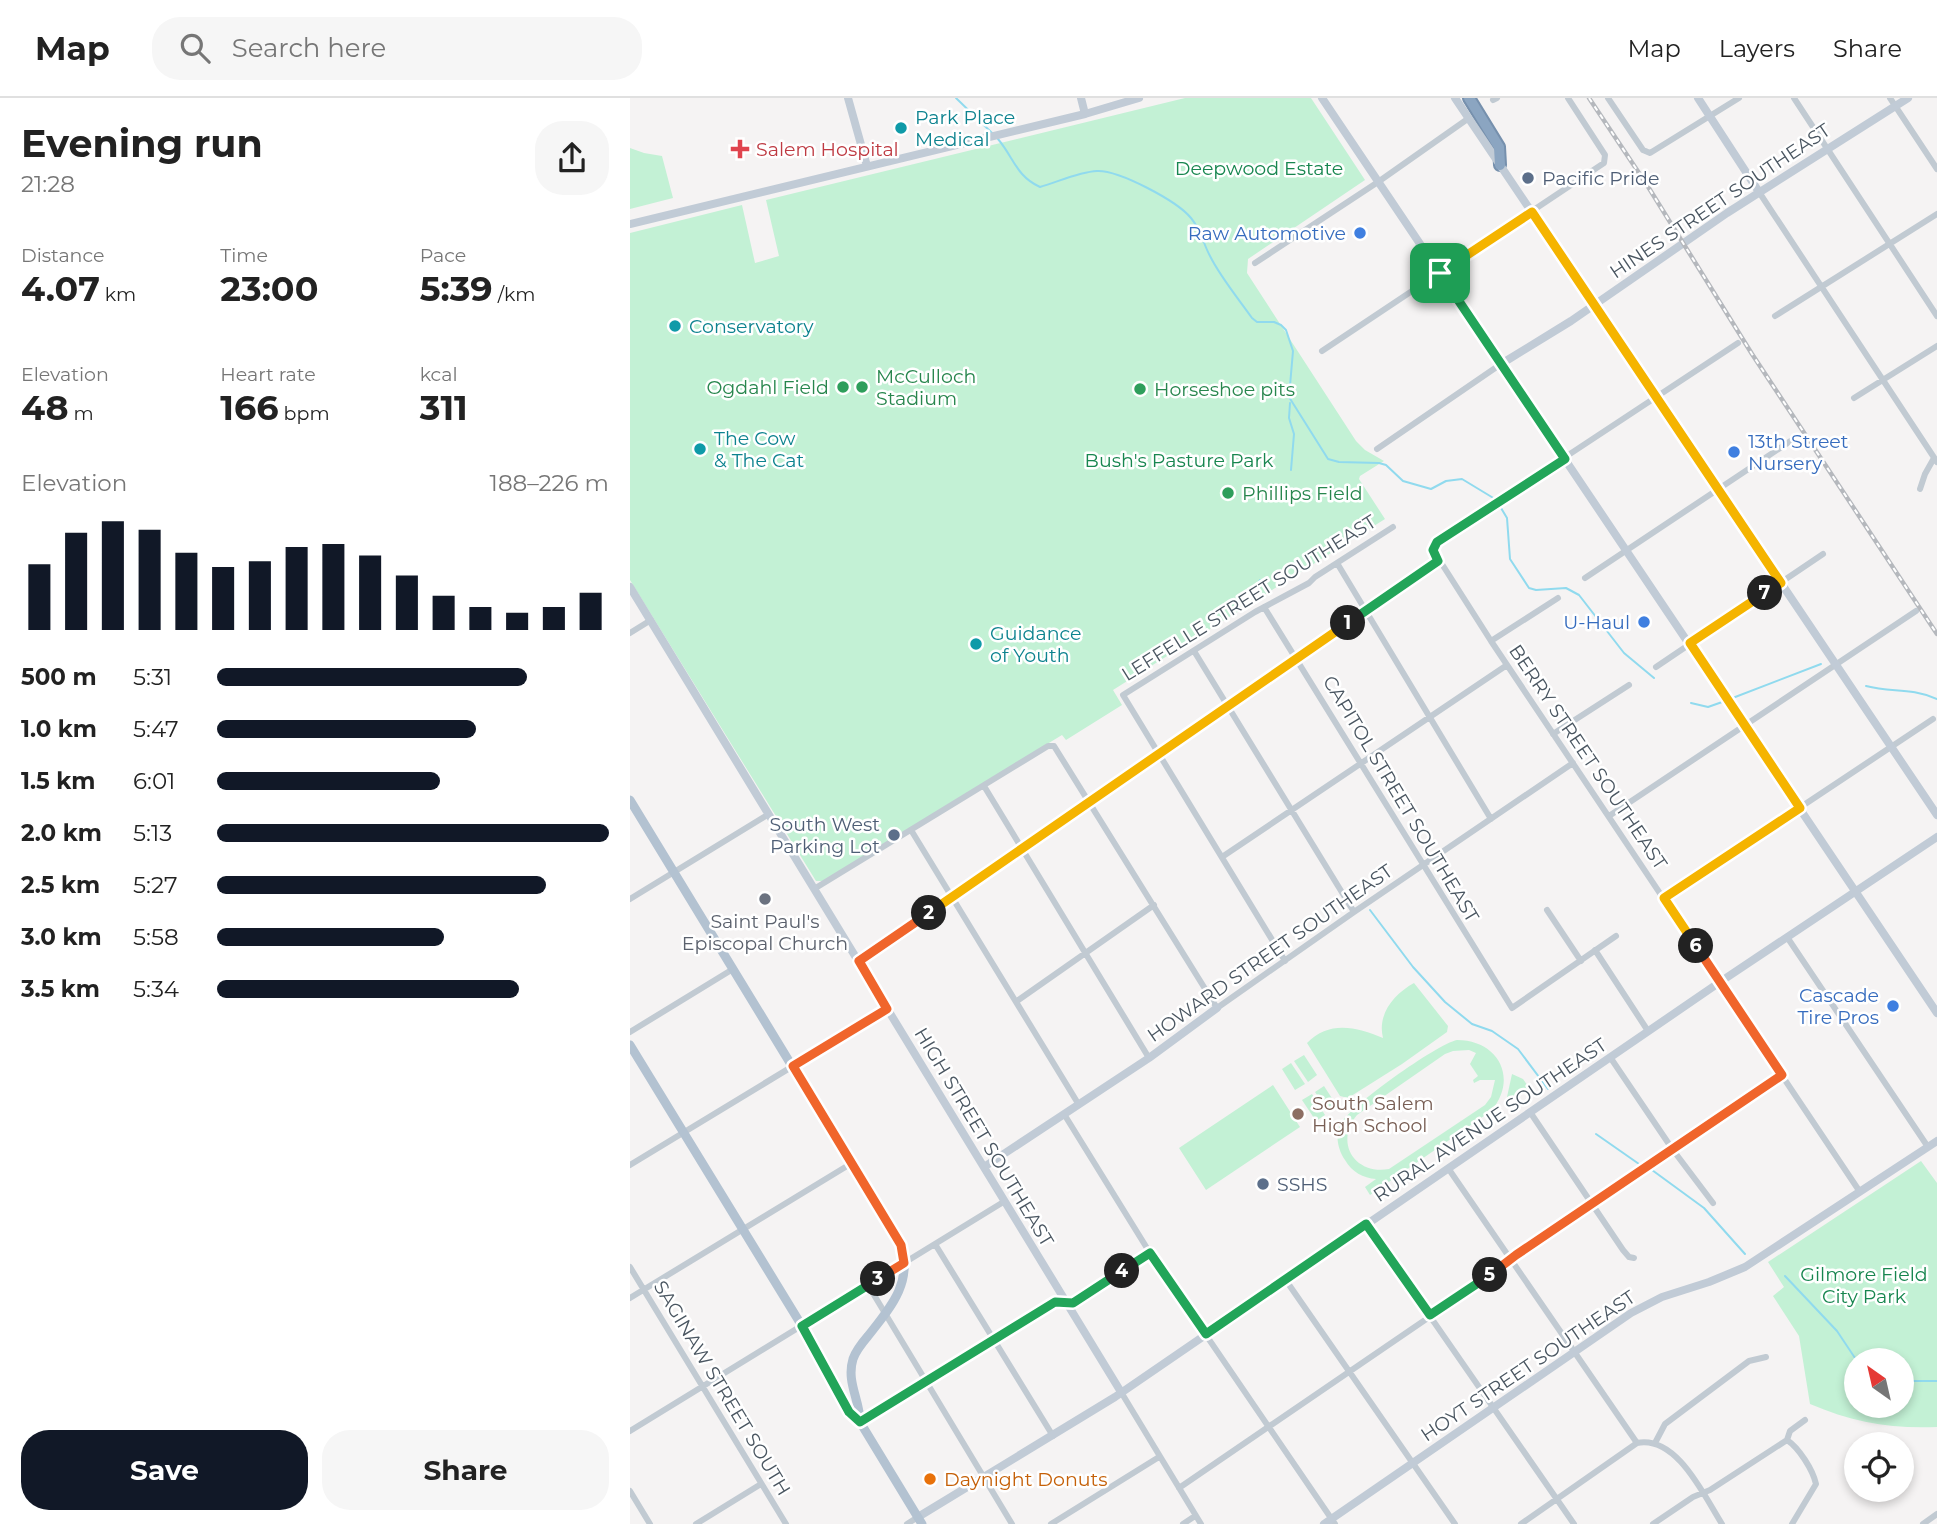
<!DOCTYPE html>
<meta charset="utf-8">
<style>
:root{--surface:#fff;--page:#f6f6f6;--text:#222;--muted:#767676;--line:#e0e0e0;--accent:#111827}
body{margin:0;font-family:Montserrat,sans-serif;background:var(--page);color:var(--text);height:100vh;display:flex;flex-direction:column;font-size:26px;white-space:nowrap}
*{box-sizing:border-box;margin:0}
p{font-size:23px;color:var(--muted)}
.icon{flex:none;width:38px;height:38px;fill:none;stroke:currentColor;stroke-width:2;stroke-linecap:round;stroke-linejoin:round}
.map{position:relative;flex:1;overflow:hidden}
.panel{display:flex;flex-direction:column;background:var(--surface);width:630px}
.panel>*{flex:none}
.needle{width:46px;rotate:326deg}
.tools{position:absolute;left:1214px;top:1250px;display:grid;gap:14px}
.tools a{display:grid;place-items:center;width:70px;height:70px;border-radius:50%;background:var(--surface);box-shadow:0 4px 10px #0003;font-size:35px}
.pin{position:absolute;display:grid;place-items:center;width:60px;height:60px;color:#fff;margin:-30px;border-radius:14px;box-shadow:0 4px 10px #0006}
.km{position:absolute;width:35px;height:35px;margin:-18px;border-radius:50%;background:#222;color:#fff;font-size:19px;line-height:35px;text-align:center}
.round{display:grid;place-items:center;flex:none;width:74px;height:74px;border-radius:28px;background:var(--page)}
.summary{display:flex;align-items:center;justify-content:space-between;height:119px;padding:0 21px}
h1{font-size:38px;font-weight:700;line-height:52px}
.metrics{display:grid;grid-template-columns:repeat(3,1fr);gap:10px;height:119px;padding:7px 21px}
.metrics div{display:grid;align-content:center}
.metrics b{font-size:35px;font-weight:700}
.metrics small{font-size:19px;font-weight:400}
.metrics p{font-size:19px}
.chart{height:196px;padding:14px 21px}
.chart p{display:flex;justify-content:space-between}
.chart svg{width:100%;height:126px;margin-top:7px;stroke:var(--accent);stroke-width:6}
.cta{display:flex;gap:14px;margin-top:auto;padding:14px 21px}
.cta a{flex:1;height:80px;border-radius:28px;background:var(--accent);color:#fff;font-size:28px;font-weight:700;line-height:80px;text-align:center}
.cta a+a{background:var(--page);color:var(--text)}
ul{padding:0 21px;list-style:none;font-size:23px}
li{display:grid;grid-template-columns:112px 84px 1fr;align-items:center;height:52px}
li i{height:18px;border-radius:9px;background:var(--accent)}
header{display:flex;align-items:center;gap:42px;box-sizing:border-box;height:98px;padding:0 35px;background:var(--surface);border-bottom:2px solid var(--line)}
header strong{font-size:33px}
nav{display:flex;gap:38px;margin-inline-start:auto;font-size:24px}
.search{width:490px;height:63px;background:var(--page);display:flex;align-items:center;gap:18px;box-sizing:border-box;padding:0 24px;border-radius:28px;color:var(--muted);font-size:26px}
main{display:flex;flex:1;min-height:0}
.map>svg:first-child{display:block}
.green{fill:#c3f1d5;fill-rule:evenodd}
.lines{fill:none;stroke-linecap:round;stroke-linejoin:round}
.stream{stroke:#90daee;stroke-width:2}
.highway-casing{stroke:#7690ad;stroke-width:14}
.street{stroke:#c1cad2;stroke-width:6}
.secondary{stroke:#c1cbd6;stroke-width:8}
.primary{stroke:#b3c2d1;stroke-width:9}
.highway{stroke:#8ba5c1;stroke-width:10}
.rail-casing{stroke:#b5b8bd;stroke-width:4.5}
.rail{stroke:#fff;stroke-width:2;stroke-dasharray:5;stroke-linecap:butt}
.split-1-casing{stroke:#fff;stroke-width:14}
.split-2-casing{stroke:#fff;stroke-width:14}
.split-3-casing{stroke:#fff;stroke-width:14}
.split-4-casing{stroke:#fff;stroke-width:14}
.split-5-casing{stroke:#fff;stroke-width:14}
.split-6-casing{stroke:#fff;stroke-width:14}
.split-7-casing{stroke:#fff;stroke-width:14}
.split-8-casing{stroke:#fff;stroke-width:14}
.split-1{stroke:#22a559;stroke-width:9}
.split-2{stroke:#f5b400;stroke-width:9}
.split-3{stroke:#f0652b;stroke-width:9}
.split-4{stroke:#22a559;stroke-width:9}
.split-5{stroke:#22a559;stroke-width:9}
.split-6{stroke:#f0652b;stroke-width:9}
.split-7{stroke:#f5b400;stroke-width:9}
.split-8{stroke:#f5b400;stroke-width:9}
.culture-dot{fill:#0f9aa8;stroke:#fff;stroke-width:2.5}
.health-dot{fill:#e0444e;stroke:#fff;stroke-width:2.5}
.service-dot{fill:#5c6f8a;stroke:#fff;stroke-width:2.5}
.shop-dot{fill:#3f7fe0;stroke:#fff;stroke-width:2.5}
.leisure-dot{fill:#2e9e5b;stroke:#fff;stroke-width:2.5}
.worship-dot{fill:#6b7280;stroke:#fff;stroke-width:2.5}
.education-dot{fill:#8d6e63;stroke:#fff;stroke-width:2.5}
.food-dot{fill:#e8710a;stroke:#fff;stroke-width:2.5}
.labels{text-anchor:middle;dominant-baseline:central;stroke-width:5;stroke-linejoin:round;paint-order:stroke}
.culture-label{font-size:19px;fill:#0d838f;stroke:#fff;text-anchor:start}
.health-label{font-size:19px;fill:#be3a42;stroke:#fff;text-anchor:start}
.park-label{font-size:19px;fill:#17864f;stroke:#fff}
.service-label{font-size:19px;fill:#4e5e75;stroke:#fff;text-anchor:start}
.street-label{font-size:19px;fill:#4a5661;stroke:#fff}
.shop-label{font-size:19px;fill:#366cbe;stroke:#fff;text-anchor:end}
.leisure-label{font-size:19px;fill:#27864d;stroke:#fff;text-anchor:start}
.worship-label{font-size:19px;fill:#5b616d;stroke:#fff}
.education-label{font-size:19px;fill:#785e54;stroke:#fff;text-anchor:start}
.food-label{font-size:19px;fill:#c56008;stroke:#fff;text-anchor:start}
</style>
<header>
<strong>Map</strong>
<div class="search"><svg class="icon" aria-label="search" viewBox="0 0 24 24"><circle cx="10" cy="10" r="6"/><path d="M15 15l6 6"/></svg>Search here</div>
<nav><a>Map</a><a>Layers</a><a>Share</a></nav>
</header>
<main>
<section class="panel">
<div class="summary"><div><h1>Evening run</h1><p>21:28</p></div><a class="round"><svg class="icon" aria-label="share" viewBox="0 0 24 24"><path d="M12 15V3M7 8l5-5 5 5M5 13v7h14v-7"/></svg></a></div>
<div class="metrics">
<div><p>Distance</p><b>4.07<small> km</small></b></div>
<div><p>Time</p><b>23:00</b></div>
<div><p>Pace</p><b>5:39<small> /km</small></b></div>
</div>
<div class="metrics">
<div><p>Elevation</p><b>48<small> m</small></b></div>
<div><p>Heart rate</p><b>166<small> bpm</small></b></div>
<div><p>kcal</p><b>311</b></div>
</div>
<div class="chart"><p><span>Elevation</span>188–226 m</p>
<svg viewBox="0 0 160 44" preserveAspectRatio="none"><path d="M5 44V21M15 44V10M25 44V6M35 44V9M45 44V17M55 44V22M65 44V20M75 44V15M85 44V14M95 44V18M105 44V25M115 44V32M125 44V36M135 44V38M145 44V36M155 44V31"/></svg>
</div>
<ul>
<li><b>500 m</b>5:31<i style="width:79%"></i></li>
<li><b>1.0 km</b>5:47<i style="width:66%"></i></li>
<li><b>1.5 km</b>6:01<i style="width:57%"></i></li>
<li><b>2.0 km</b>5:13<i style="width:100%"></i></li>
<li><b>2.5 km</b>5:27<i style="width:84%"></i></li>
<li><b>3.0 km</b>5:58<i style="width:58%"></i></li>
<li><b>3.5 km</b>5:34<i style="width:77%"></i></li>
</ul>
<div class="cta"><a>Save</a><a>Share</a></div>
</section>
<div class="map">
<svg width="1307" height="1426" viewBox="0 0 1307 1426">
<rect width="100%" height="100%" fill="#f5f3f3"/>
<path class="green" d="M555 0H681L735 82 618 161 617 175 726 343 735 352 754 363 730 378 729 381 755 421 483 592 492 607 436 642 432 637 193 783H186L0 482V135L112 107 125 165 149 158 136 102Z
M0 50 14 55 32 58 43 100 0 111Z
M784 885 818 928 817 934 772 966 718 1000 710 998 677 945C699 922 727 929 753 940 747 916 764 896 784 885Z
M827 942C868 942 889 980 861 1013L740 1097 735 1089 746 1081C733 1080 722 1074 715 1062 708 1052 705 1038 710 1027 718 1009 807 946 827 942ZM839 952 846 955 840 966 848 978 843 982 844 985 850 982H865L861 999 855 1007 759 1071C725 1077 704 1045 727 1017L815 956 823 953Z
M674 957 687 977 678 984 664 963Z
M661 965 675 986 665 992 652 971Z
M882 976 893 981 900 991 879 1001 877 999Z
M643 987 670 1029 576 1092 549 1050Z
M694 988 707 1008 698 1014 685 994Z
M682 996 695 1017 686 1023 672 1002Z
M1291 1063 1307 1085V1329C1261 1331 1222 1324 1180 1306L1169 1238 1143 1198 1154 1189 1138 1164ZM1227 1262H1272V1307H1227Z"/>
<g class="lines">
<path class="stream" d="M326 0 362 35
M368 41C384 60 386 78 410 89 428 84 448 74 467 73 489 72 547 103 561 120 571 132 573 145 580 158 591 180 608 200 622 220L627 224H644L651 227 656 232 663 253 659 299 698 361 709 364 749 365 756 367 773 383 801 391 816 383 832 381 865 401
M660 305 659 320 664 336 661 372
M868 405 877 420 880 461 899 490 906 492 936 490 949 497 994 555 1024 580
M624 501V491L630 482
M1236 588C1262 595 1279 589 1307 601
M1100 601 1191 566
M1061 605 1078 609 1095 603
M740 812 783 869 815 904 842 926 862 933 888 951 918 991
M966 1036 1009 1066
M1022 1072 1074 1110 1115 1156
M1155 1178 1207 1233 1227 1263
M1272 1283H1307"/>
<defs>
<path id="highway" d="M839 0 869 49 870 67"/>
</defs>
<use href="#highway" class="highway-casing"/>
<path class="street" d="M978 0 1013 52 1020 55 1109 0
M1164 0 1307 218
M1260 0 1307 71
M863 2 867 0
M1129 94 1307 364
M625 165 748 84 839 20
M1145 218 1307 116
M1108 245 811 441 807 444 803 452 861 543 1230 1094
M692 253 974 65 975 57 938 0
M1224 300 1307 248
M747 351 871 266
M1290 391 1295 376 1304 360
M707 465 861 721
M955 480 1165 340
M634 509 882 910 986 838
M0 535 21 522
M861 543 928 500
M564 553 724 814
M1026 569 1193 456
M923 636 999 587
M354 688 519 960
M979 718 1286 513
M281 732 449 1007
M592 759 877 567
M184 791 418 648H424L587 910 724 814 943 665
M1034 800 1303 621
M0 801 139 716
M917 812 951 863
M1157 839 1298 1049
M965 852 1018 933
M229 863 808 463
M655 863 493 597 625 514 679 485 685 479 763 429
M387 903 524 807
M0 934 103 871
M980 959 1043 1052 1083 1105
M900 1014 993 1152 999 1159 1004 1160
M434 1016 520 1155 705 1426
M0 1067 257 911
M818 1070 1007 1345
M736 1126 944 1426
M305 1146 423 1338
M0 1169 156 1426
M655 1181 825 1426
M238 1187 382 1426
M0 1200 222 1065
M491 1294 571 1426
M230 1324 425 1204H445L520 1155
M0 1333 375 1103
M1157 1342C1169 1350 1183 1372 1186 1386L1162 1426
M1025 1345 1035 1326 1119 1263 1136 1259
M549 1390 874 1168 886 1157 1152 977
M0 1393 20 1426
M66 1426 131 1386
M277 1426 288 1419
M421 1426 529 1359
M553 1426 565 1418
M891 1426 1007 1345C1047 1337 1074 1398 1092 1426
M1023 1426 1063 1399 1080 1392 1157 1342 1160 1333 1175 1322
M1293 1426 1307 1416"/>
<path class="secondary" d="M218 0 237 68
M451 0 455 16
M692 0 1307 915
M825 0 1307 717
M1068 0 1129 94
M0 126 455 16 509 0
M871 266 941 223 1097 115 1278 0
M0 489 491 1294
M354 1069 519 960 587 910
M288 1419 485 1299 1090 884 1307 739
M694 1426 1001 1215 1032 1199 1079 1184 1115 1169 1307 1043"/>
<path class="primary" d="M0 702 271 1147C283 1185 260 1210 238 1238 232 1245 226 1252 223 1261 216 1284 230 1302 230 1324
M0 947 172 1228 219 1314 230 1324 292 1426"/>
<use href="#highway" class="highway"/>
<defs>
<path id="rail" d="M959 0 1017 87 1122 256 1307 536"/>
</defs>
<use href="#rail" class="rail-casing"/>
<use href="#rail" class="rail"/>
</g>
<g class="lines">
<defs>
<path id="split-1" d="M718 525 808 463 803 452 807 444 935 361 810 175"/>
<path id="split-2" d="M299 815 718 525"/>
<path id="split-3" d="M248 1181 274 1165 271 1147 163 968 257 911 229 863 299 815"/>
<path id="split-4" d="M248 1181 172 1228 219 1314 230 1324 425 1204 443 1205 492 1173"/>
<path id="split-5" d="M492 1173 520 1155 576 1236 736 1126 800 1217 860 1177"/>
<path id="split-6" d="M860 1177 886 1157 1152 977 1066 848"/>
<path id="split-7" d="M1066 848 1034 800 1170 710 1060 545 1135 495"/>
<path id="split-8" d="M810 175 902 114 1151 485 1135 495"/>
</defs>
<use href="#split-1" class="split-1-casing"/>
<use href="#split-2" class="split-2-casing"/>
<use href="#split-3" class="split-3-casing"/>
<use href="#split-4" class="split-4-casing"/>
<use href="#split-5" class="split-5-casing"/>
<use href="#split-6" class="split-6-casing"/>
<use href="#split-7" class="split-7-casing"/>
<use href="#split-8" class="split-8-casing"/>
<use href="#split-1" class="split-1"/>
<use href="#split-2" class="split-2"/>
<use href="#split-3" class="split-3"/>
<use href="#split-4" class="split-4"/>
<use href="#split-5" class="split-5"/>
<use href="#split-6" class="split-6"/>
<use href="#split-7" class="split-7"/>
<use href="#split-8" class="split-8"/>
</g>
<g class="culture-dot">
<circle cx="271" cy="30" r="7"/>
<circle cx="45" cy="228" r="7"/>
<circle cx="70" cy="351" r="7"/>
<circle cx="346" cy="546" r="7"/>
</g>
<path class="health-dot" d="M106.5 40.5h7v7h7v7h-7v7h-7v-7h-7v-7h7z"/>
<g class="service-dot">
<circle cx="898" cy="80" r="7"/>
<circle cx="264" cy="737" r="7"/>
<circle cx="633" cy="1086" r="7"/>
</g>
<g class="shop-dot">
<circle cx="730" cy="135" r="7"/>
<circle cx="1104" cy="354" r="7"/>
<circle cx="1014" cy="524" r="7"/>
<circle cx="1263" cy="908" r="7"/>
</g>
<g class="leisure-dot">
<circle cx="213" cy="289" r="7"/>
<circle cx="232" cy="289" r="7"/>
<circle cx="510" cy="291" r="7"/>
<circle cx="598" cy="395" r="7"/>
</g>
<circle class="worship-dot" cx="135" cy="801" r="7"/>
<circle class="education-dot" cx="668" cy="1016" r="7"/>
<circle class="food-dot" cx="300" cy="1381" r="7"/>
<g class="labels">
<g class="culture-label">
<text x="285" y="19">Park Place<tspan x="285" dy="22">Medical</tspan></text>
<text x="59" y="228">Conservatory</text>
<text x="84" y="340">The Cow<tspan x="84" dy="22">&amp; The Cat</tspan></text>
<text x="360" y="535">Guidance<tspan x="360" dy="22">of Youth</tspan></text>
</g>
<g class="health-label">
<text x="126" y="51">Salem Hospital</text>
</g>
<g class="park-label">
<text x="629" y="70">Deepwood Estate</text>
<text x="549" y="362">Bush's Pasture Park</text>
<text x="1234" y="1176">Gilmore Field<tspan x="1234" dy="22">City Park</tspan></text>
</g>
<g class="service-label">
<text x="912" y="80">Pacific Pride</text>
<text x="250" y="726" text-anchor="end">South West<tspan x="250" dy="22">Parking Lot</tspan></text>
<text x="647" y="1086">SSHS</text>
</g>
<g class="street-label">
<text transform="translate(1090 103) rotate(-34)">HINES STREET SOUTHEAST</text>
<text transform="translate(619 500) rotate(-32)">LEFFELLE STREET SOUTHEAST</text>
<text transform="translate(958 659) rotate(56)">BERRY STREET SOUTHEAST</text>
<text transform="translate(771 701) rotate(59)">CAPITOL STREET SOUTHEAST</text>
<text transform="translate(640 855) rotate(-35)">HOWARD STREET SOUTHEAST</text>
<text transform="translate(860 1022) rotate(-34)">RURAL AVENUE SOUTHEAST</text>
<text transform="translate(354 1039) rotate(59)">HIGH STREET SOUTHEAST</text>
<text transform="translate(898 1268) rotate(-34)">HOYT STREET SOUTHEAST</text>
<text transform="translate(92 1290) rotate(59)">SAGINAW STREET SOUTH</text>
</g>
<g class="shop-label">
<text x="716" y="135">Raw Automotive</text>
<text x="1118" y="343" text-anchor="start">13th Street<tspan x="1118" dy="22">Nursery</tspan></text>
<text x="1000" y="524">U-Haul</text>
<text x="1249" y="897">Cascade<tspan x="1249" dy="22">Tire Pros</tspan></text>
</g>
<g class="leisure-label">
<text x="246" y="278">McCulloch<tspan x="246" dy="22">Stadium</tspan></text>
<text x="199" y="289" text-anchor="end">Ogdahl Field</text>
<text x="524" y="291">Horseshoe pits</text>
<text x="612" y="395">Phillips Field</text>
</g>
<g class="worship-label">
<text x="135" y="823">Saint Paul's<tspan x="135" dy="22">Episcopal Church</tspan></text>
</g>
<g class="education-label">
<text x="682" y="1005">South Salem<tspan x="682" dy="22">High School</tspan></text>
</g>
<g class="food-label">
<text x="314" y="1381">Daynight Donuts</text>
</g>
</g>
</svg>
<div class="tools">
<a><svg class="needle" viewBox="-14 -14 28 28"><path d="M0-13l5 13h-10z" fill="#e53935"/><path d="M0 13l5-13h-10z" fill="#767676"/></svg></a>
<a><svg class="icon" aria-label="locate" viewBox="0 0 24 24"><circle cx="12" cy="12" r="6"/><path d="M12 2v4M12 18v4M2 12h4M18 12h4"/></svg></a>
</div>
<div class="pin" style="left:810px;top:175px;background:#1e9e55"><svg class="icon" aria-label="arrive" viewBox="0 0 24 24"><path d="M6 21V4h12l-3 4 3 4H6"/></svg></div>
<b class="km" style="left:718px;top:525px">1</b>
<b class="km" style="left:299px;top:815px">2</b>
<b class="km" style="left:248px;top:1181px">3</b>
<b class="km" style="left:492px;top:1173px">4</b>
<b class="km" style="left:860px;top:1177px">5</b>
<b class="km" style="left:1066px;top:848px">6</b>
<b class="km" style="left:1135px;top:495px">7</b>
</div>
</main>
